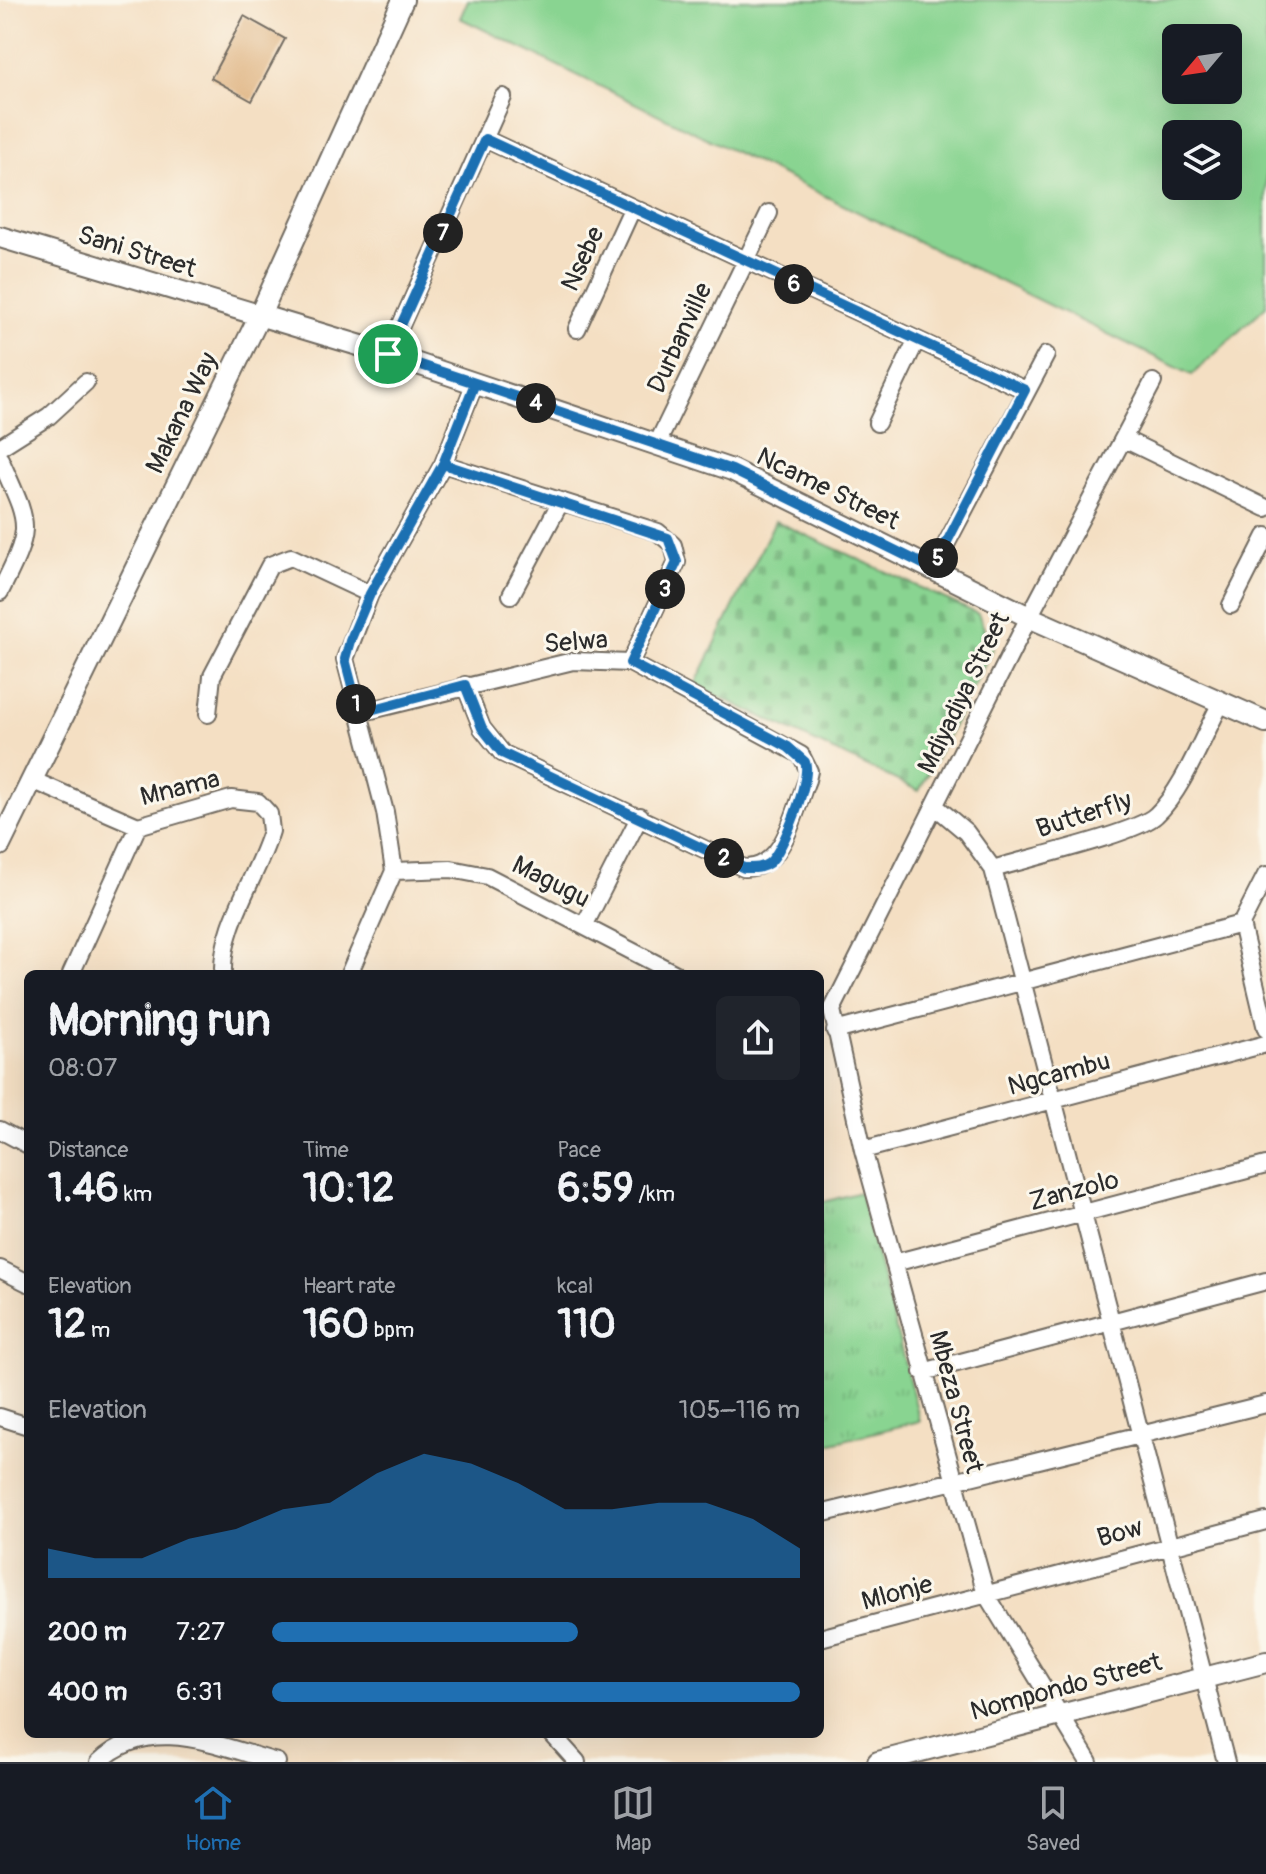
<!DOCTYPE html>
<meta charset="utf-8">
<style>
:root{--surface:#171b24;--page:#20242c;--text:#f1f3f6;--muted:#9ea1a6;--line:#363941;--accent:#1f6fb2}
body{margin:0;font-family:Pangolin,sans-serif;background:var(--page);color:var(--text);height:100vh;display:flex;flex-direction:column;font-size:30px;white-space:nowrap}
*{box-sizing:border-box;margin:0}
p{font-size:26px;color:var(--muted)}
.icon{flex:none;width:44px;height:44px;fill:none;stroke:currentColor;stroke-width:2;stroke-linecap:round;stroke-linejoin:round}
.map{position:relative;flex:1;overflow:hidden}
.details{position:absolute;left:24px;top:970px;width:800px;height:768px;display:flex;flex-direction:column;background:var(--surface);border-radius:12px;box-shadow:0 8px 32px #0002}
.details>*{flex:none}
.needle{width:52px;rotate:241deg}
.controls{position:absolute;left:1162px;top:24px;display:grid;gap:16px}
.controls a{display:grid;place-items:center;width:80px;height:80px;border-radius:12px;background:var(--surface);box-shadow:0 8px 32px #0002;font-size:40px}
.pin{position:absolute;display:grid;place-items:center;width:68px;height:68px;color:#fff;margin:-34px;border:4px solid #fff;border-radius:50%;box-shadow:0 2px 8px #0007}
.km{position:absolute;width:40px;height:40px;margin:-20px;border-radius:50%;background:#222;color:#fff;font-size:22px;line-height:40px;text-align:center}
.round{display:grid;place-items:center;flex:none;width:84px;height:84px;border-radius:12px;background:var(--page)}
.summary{display:flex;align-items:center;justify-content:space-between;height:136px;padding:0 24px}
h1{font-size:44px;font-weight:700;line-height:60px}
.stats{display:grid;grid-template-columns:repeat(3,1fr);gap:12px;height:136px;padding:8px 24px}
.stats div{display:grid;align-content:center}
.stats b{font-size:40px;font-weight:700}
.stats small{font-size:22px;font-weight:400}
.stats p{font-size:22px}
.chart{height:224px;padding:16px 24px}
.chart p{display:flex;justify-content:space-between}
.chart svg{width:100%;height:144px;margin-top:8px;fill:var(--accent);opacity:.7}
ul{padding:0 24px;list-style:none;font-size:26px}
li{display:grid;grid-template-columns:128px 96px 1fr;align-items:center;height:60px}
li i{height:20px;border-radius:10px;background:var(--accent)}
.tab-bar{display:flex;justify-content:space-around;align-items:center;height:112px;border-top:2px solid var(--line);background:var(--surface);font-size:22px;color:var(--muted)}
.tab-bar a{display:grid;justify-items:center;gap:4px}
.tab-bar .selected{color:var(--accent)}
.map>svg:first-child{display:block}
.grass{fill:#89d491;stroke:#5a805e;stroke-width:2;fill-rule:evenodd}
.cemetery{fill:url(#cemetery-stones);stroke:#5a805e;stroke-width:2}
.park{fill:url(#park-tufts);stroke:#5a805e;stroke-width:2}
.building{fill:#e0b685}
.lines{fill:none;stroke-linecap:round;stroke-linejoin:round}
.minor-casing{stroke:#716a60;stroke-width:20}
.tertiary-casing{stroke:#716a60;stroke-width:24}
.minor{stroke:#fff;stroke-width:16}
.tertiary{stroke:#fff;stroke-width:20}
.route-casing{stroke:#fff;stroke-width:16}
.route{stroke:#1f6fb2;stroke-width:10}
.labels{text-anchor:middle;dominant-baseline:central;stroke-width:6;stroke-linejoin:round;paint-order:stroke}
.street-label{font-size:26px;fill:#2b2b2b;stroke:#fbf7ec}
</style>
<div class="map">
<svg width="1266" height="1762" viewBox="0 0 1266 1762">
<defs>
<pattern id="cemetery-stones" width="16" height="16" patternUnits="userSpaceOnUse" patternTransform="scale(2)"><rect width="16" height="16" fill="#89d491"/><path d="M2 7V4a2 2 0 0 1 4 0v3zM10 15v-3a2 2 0 0 1 4 0v3z" fill="#76b67d"/></pattern>
<pattern id="park-tufts" width="24" height="20" patternUnits="userSpaceOnUse" patternTransform="scale(2)"><rect width="24" height="20" fill="#89d491"/><path d="M3 7l-1-3M5 7V3M7 7l1-3M15 17l-1-3M17 17v-4M19 17l1-3" fill="none" stroke="#76b67d"/></pattern>
</defs>
<rect width="100%" height="100%" fill="#fbf7ec"/>
<filter id="ink" filterUnits="userSpaceOnUse"><feTurbulence type="fractalNoise" baseFrequency=".0125" numOctaves="2"/><feDisplacementMap in="SourceGraphic" scale="16" xChannelSelector="R" yChannelSelector="G"/><feConvolveMatrix kernelMatrix="1 2 1 2 8 2 1 2 1" color-interpolation-filters="sRGB"/></filter>
<filter id="wash" filterUnits="userSpaceOnUse"><feTurbulence type="fractalNoise" baseFrequency=".006" numOctaves="4" result="noise"/><feDisplacementMap in="SourceGraphic" scale="32" xChannelSelector="R" yChannelSelector="G"/><feGaussianBlur stdDeviation="1.8" result="paint"/><feColorMatrix in="noise" values="0 0 0 0 0 0 0 0 0 0 0 0 0 0 0 0 0 1.4 0 .05"/><feComposite in="paint" operator="in"/></filter>
<g filter="url(#wash)">
<rect width="100%" height="100%" fill="#f4dfc3"/>
<path class="grass" d="M468 0H1266V306L1192 375 460 18ZM1228 38V90H1176V38ZM1228 134V186H1176V134Z"/>
<path class="cemetery" d="M775 521 978 614 993 649 919 791 695 685Z"/>
<path class="park" d="M860 1192 920 1421 820 1446V1203Z"/>
<g id="blocks">
<path class="building" d="M244 16 285 39 252 101 211 78Z"/>
</g>
</g>
<g filter="url(#ink)">
<use href="#blocks" fill-opacity="0" stroke="#716a60" stroke-width="2"/>
<g class="lines">
<defs>
<path id="minor" d="M485 139 1025 390
M577 329 632 209
M388 354 503 97
M877 423 916 341
M1124 439 1266 508
M658 442 769 213
M0 447 49 416 86 382
M0 459C30 527 34 524 0 592
M443 464 658 532 673 545 677 562 630 663
M933 569 1046 355
M511 595 561 501
M1231 605 1266 536
M359 713 573 661 630 663 801 755 809 771 807 780C794 811 785 869 744 868L502 753 482 728 465 685
M208 714 212 676 270 565 291 557 370 594
M32 780 138 826 231 799 258 802 269 814 271 831C257 878 221 924 223 974
M935 806 966 832 993 869 1226 1762
M993 869C1025 859 1138 833 1156 815 1183 790 1203 736 1221 703
M394 871 451 869 487 876 676 974
M1241 924 1266 1029
M584 926 640 816
M71 974 138 826
M349 974 394 871 385 812 345 659 370 594 443 464 475 383
M835 1031 1241 924 1266 875
M0 1130 28 1145
M863 1150 1266 1044
M894 1263 1266 1165
M0 1269 28 1283
M923 1372 1266 1281
M0 1417 28 1426
M820 1514 1266 1404
M820 1638 1266 1521
M552 1734 577 1762
M99 1762C151 1713 217 1746 277 1762
M1089 1762 986 1594 863 1150 832 1010 1029 617 1153 382"/>
<path id="tertiary" d="M0 237 388 354 732 470 1029 617 1266 722
M0 845 259 317 403 0
M878 1762 1266 1662"/>
</defs>
<use href="#minor" class="minor-casing"/>
<use href="#tertiary" class="tertiary-casing"/>
<use href="#minor" class="minor"/>
<use href="#tertiary" class="tertiary"/>
</g>
</g>
<g class="lines" filter="url(#ink)">
<defs>
<path id="route" d="M388 354 475 383 443 464 370 594 350 641 345 659 359 713 465 685 482 728 502 753 744 868C754 868 761 869 769 863 783 852 812 777 805 762L788 747 630 663 677 562 668 538 443 464 475 383 732 470 933 569 1025 390 485 139 388 354"/>
</defs>
<use href="#route" class="route-casing"/>
<use href="#route" class="route"/>
</g>
<g class="labels">
<g class="street-label">
<text transform="translate(137 252) rotate(17)">Sani Street</text>
<text transform="translate(583 259) rotate(-65)">Nsebe</text>
<text transform="translate(680 338) rotate(-65)">Durbanville</text>
<text transform="translate(182 413) rotate(-64)">Makana Way</text>
<text transform="translate(828 489) rotate(26)">Ncame Street</text>
<text transform="translate(576 642) rotate(-4)">Selwa</text>
<text transform="translate(964 693) rotate(-64)">Mdiyadiya Street</text>
<text transform="translate(180 788) rotate(-14)">Mnama</text>
<text transform="translate(1084 815) rotate(-18)">Butterfly</text>
<text transform="translate(551 882) rotate(27)">Magugu</text>
<text transform="translate(1059 1074) rotate(-15)">Ngcambu</text>
<text transform="translate(1074 1191) rotate(-15)">Zanzolo</text>
<text transform="translate(956 1402) rotate(75)">Mbeza Street</text>
<text transform="translate(1120 1533) rotate(-15)">Bow</text>
<text transform="translate(897 1593) rotate(-15)">Mlonje</text>
<text transform="translate(1066 1687) rotate(-15)">Nompondo Street</text>
</g>
</g>
</svg>
<div class="controls">
<a><svg class="needle" viewBox="-14 -14 28 28"><path d="M0-13l5 13h-10z" fill="#e53935"/><path d="M0 13l5-13h-10z" fill="#9ea1a6"/></svg></a>
<a><svg class="icon" aria-label="layers" viewBox="0 0 24 24"><path d="M12 4l9 5-9 5-9-5zM3 14l9 5 9-5"/></svg></a>
</div>
<div class="pin" style="left:388px;top:354px;background:#1e9e55"><svg class="icon" aria-label="arrive" viewBox="0 0 24 24"><path d="M6 21V4h12l-3 4 3 4H6"/></svg></div>
<b class="km" style="left:356px;top:704px">1</b>
<b class="km" style="left:724px;top:858px">2</b>
<b class="km" style="left:665px;top:589px">3</b>
<b class="km" style="left:536px;top:403px">4</b>
<b class="km" style="left:938px;top:558px">5</b>
<b class="km" style="left:794px;top:284px">6</b>
<b class="km" style="left:443px;top:233px">7</b>
<section class="details">
<div class="summary"><div><h1>Morning run</h1><p>08:07</p></div><a class="round"><svg class="icon" aria-label="share" viewBox="0 0 24 24"><path d="M12 15V3M7 8l5-5 5 5M5 13v7h14v-7"/></svg></a></div>
<div class="stats">
<div><p>Distance</p><b>1.46<small> km</small></b></div>
<div><p>Time</p><b>10:12</b></div>
<div><p>Pace</p><b>6:59<small> /km</small></b></div>
</div>
<div class="stats">
<div><p>Elevation</p><b>12<small> m</small></b></div>
<div><p>Heart rate</p><b>160<small> bpm</small></b></div>
<div><p>kcal</p><b>110</b></div>
</div>
<div class="chart"><p><span>Elevation</span>105–116 m</p>
<svg viewBox="0 0 160 44" preserveAspectRatio="none"><path d="M0 44V35L10 38L20 38L30 32L40 29L50 23L60 21L70 12L80 6L90 9L100 15L110 23L120 23L130 21L140 21L150 26L160 35V44z"/></svg>
</div>
<ul>
<li><b>200 m</b>7:27<i style="width:58%"></i></li>
<li><b>400 m</b>6:31<i style="width:100%"></i></li>
</ul>
</section>
</div>
<nav class="tab-bar">
<a class="selected"><svg class="icon" aria-label="home" viewBox="0 0 24 24"><path d="M3 11l9-7 9 7M6 9v11h12V9"/></svg>Home</a>
<a><svg class="icon" aria-label="map" viewBox="0 0 24 24"><path d="M3 6l6-2 6 2 6-2v14l-6 2-6-2-6 2zM9 4v14M15 6v14"/></svg>Map</a>
<a><svg class="icon" aria-label="saved" viewBox="0 0 24 24"><path d="M7 4h10v16l-5-4-5 4z"/></svg>Saved</a>
</nav>
